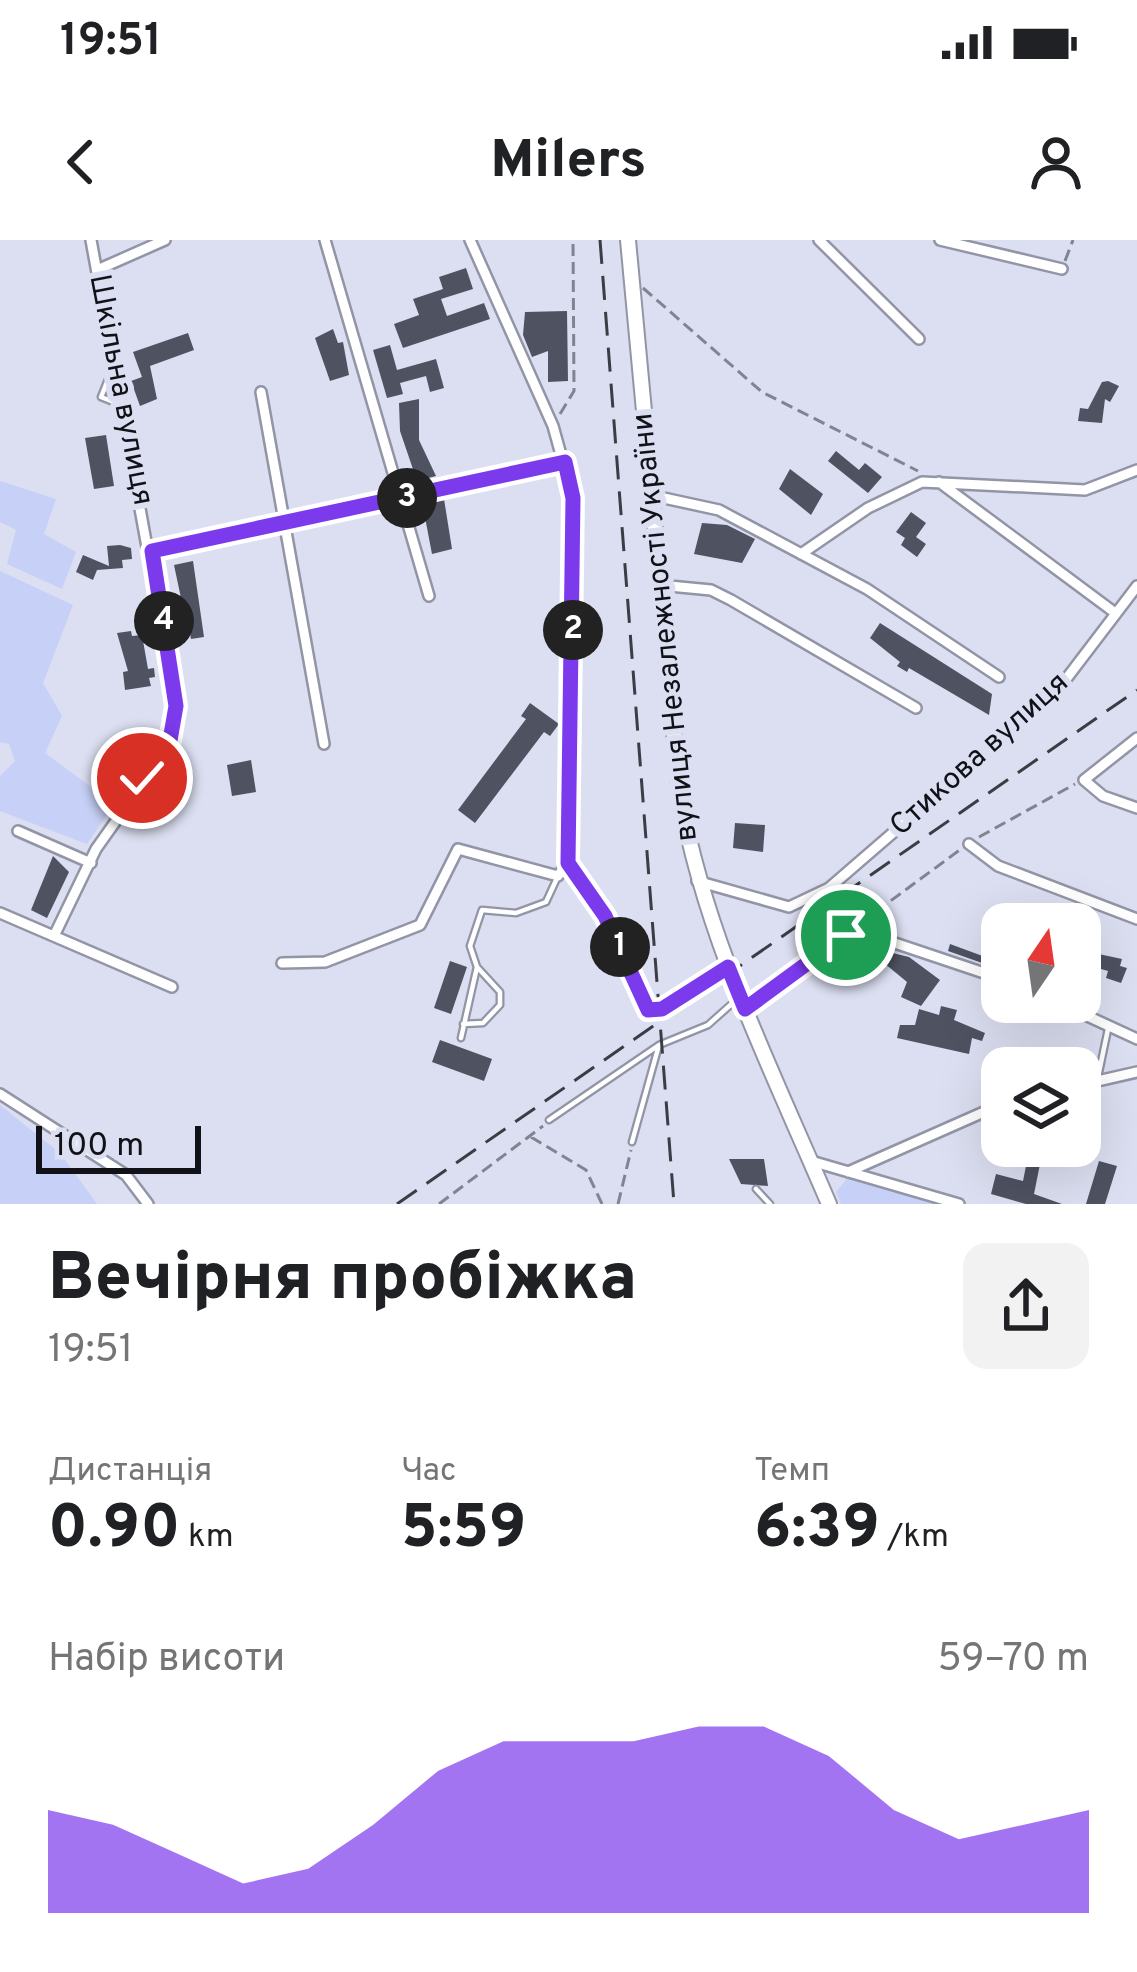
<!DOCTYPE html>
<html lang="uk">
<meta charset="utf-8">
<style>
:root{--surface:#fff;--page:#f2f2f2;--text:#202124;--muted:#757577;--accent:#7c3aed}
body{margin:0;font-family:Overpass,sans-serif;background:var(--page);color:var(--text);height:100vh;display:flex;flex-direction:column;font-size:45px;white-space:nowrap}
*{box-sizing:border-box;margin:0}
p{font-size:39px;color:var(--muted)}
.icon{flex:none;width:66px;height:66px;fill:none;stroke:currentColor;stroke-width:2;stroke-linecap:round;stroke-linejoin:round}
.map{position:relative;height:964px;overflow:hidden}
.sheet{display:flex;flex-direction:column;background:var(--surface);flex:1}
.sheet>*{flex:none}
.needle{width:78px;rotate:13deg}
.tools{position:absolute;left:981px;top:663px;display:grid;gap:24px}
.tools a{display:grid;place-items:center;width:120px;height:120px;border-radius:24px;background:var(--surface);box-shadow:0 12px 48px #0002;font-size:60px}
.scale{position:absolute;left:36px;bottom:30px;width:165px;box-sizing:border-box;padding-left:12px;border:6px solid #111218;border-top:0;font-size:33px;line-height:42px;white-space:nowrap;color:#111218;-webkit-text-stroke:9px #dbdff1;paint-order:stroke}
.pin{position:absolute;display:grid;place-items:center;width:102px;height:102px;color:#fff;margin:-51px;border:6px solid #fff;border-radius:50%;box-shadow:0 3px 12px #0007}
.km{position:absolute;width:60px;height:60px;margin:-30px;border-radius:50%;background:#222;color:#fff;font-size:33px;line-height:60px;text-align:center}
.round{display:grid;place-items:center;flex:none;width:126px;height:126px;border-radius:24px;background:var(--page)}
.summary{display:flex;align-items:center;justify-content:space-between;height:204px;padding:0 48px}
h1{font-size:66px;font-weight:800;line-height:90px}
.figures{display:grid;grid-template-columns:repeat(3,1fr);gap:18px;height:204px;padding:12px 48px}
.figures div{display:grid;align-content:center}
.figures b{font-size:60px;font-weight:800}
.figures small{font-size:33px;font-weight:400}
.figures p{font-size:33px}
.chart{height:336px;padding:24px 48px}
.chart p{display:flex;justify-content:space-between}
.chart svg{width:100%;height:216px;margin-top:12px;fill:var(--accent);opacity:.7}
.status{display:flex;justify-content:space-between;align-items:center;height:84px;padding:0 60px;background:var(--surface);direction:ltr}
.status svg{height:33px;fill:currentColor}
header{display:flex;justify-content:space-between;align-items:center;height:156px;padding:0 48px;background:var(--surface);font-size:54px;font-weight:800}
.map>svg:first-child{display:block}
.green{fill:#c7d0f6}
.building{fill:#4e5261}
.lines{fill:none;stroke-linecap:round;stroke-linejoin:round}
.lane-casing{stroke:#9195a5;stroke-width:9}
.street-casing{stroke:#9195a5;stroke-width:14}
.secondary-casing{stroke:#9195a5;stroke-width:18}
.path{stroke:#818390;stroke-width:3;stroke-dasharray:12 6;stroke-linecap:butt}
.lane{stroke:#fff;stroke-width:4.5}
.street{stroke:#fff;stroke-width:9}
.secondary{stroke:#fff;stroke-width:14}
.rail{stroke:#3b3d45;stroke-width:3;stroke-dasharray:24 12;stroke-linecap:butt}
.route-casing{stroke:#fff;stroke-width:24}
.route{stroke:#7c3aed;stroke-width:15}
.labels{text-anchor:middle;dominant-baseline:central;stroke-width:12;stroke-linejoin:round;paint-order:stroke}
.street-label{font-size:30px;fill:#111218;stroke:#dbdff1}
</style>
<div class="status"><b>19:51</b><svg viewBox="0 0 49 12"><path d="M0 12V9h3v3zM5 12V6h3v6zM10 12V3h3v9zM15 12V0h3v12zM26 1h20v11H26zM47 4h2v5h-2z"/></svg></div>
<header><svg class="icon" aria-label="back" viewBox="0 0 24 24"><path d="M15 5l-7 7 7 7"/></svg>Milers<svg class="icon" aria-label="person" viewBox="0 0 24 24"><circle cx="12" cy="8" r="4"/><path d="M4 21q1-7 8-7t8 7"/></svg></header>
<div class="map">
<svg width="1137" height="964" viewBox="0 0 1137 964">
<rect width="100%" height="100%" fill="#dbdff1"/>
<path class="green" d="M0 241 56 259 44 294 76 312 62 349 7 324 16 290 0 282Z
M0 331 73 365 43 443 62 476 45 513 114 564 87 604 0 571V536L15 521 9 504 0 502Z
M0 865 60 913 97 964H0Z
M841 930 959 964H841L836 952 846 940Z"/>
<path class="building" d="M466 28 473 49 441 59 447 76 484 63 490 79 403 108 394 84 419 75 413 59 443 49 439 37Z
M567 71 568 141 548 142V111L532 117 523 95 525 72Z
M333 89 338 103 343 102 349 135 330 141 315 98Z
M188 93 194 110 150 126 157 159 140 166 131 141 142 137 133 112Z
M390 105 397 130 436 119 444 148 430 152 426 136 400 143 403 154 387 158 373 110Z
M1108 141 1119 146 1110 162 1105 159 1102 183 1078 181 1080 168 1088 169 1102 142Z
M419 159V200L436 236 417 241 400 191 399 163Z
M106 195 114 246 94 249 85 198Z
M836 211 859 230 865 223 882 237 868 253 828 221Z
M790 229 823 254 811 275 779 249Z
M444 259 452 309 432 314 423 267Z
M911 272 926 283 916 297 926 304 917 317 901 305 905 298 896 292Z
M702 283 727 285 755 299 742 323 694 314Z
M120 305 131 308 132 319 122 320 123 328 97 330 93 340 76 332 83 315 109 326 107 306Z
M193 321 204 397 191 399 189 388 182 389 180 378 185 377 174 325Z
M880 383 992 454 989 475 909 428 907 432 897 426 900 422 870 398Z
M131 391 132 396 142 395 148 429 154 428 155 437 149 438 151 446 125 450 123 432 128 431 117 393Z
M530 463 559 484 550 496 544 492 475 583 458 570 526 479 521 476Z
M251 520 256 552 232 556 227 525Z
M735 583 765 585 763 612 733 608Z
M53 616 69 632 47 678 31 670Z
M1000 677 1002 730 948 711 950 704 988 718Z
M872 708 909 717 940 740 921 766 901 757 907 742 884 723 881 732 864 730Z
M1080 710 1122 719 1120 726 1127 728 1121 743 1106 738 1108 731 1080 723Z
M450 721 467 727 451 774 434 768Z
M941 766 957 770 954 780 985 793 982 801 972 798 969 814 897 798 900 785H915L919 769 939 775Z
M440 800 492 819 484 841 432 822Z
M1028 916 1041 919 1034 954 1062 964H1026L991 954 996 934 1023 941Z
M729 919H764L768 946 741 944Z
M1099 921 1117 926 1105 964H1086Z"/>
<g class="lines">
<defs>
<path id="lane" d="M113 127 101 157 116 163
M463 784 483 783 500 765V752L478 728
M461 798 477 727 470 706 482 670 516 673 546 662 558 636
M1002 813 1021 828
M1098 837 1108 789
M549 880 659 805 708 785 736 760
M632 902 659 805
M756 949 770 964"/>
<path id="street" d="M325 0 429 356
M819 0 919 99
M940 0 1062 29
M97 30 165 0
M261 152 324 504
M939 242 1114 372
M650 255 719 270 867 349 999 437
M151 312 565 222
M801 314 868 268 922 242 1085 250 1137 230
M659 345 711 350 731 360 916 468
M1137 498 1084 540 1103 556 1137 568
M18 591 91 623
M969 604 998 626 1137 679
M697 641 789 667 829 648 1057 451 1137 346
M0 673 172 747
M853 689 1002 739
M54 696 96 609 169 506 176 466 91 0
M282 723 325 722 420 685 458 609 558 636 567 623 573 258 553 186 470 0
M1057 762 1137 799
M1080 845 1137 832
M0 854 126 935 148 964
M811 921 959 964
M848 932 1002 864"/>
<path id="secondary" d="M628 0 680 556C706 700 772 830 829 964"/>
</defs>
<use href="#lane" class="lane-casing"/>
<use href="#street" class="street-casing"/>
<use href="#secondary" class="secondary-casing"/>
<path class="path" d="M1065 21 1073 0
M643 48 762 152 918 231
M560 174 574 151 573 0
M979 597 1075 544
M572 629 605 676 648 770 662 769 719 732
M862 682 961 609
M756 760 845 695
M531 897 586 930 602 964
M439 964 543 886
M618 964 631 910"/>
<use href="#lane" class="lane"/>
<use href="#street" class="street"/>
<use href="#secondary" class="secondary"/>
<path class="rail" d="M600 0 674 964
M397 964 1137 450"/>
</g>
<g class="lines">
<defs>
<path id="route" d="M142 538 169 506 176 466 152 311 565 222 573 258 568 623 605 676 648 770 662 769 728 727 745 769 846 695"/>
</defs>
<use href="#route" class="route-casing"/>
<use href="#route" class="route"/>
</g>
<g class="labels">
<g class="street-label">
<text transform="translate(120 150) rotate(79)">Шкільна вулиця</text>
<text transform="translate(666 387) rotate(-96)">вулиця Незалежності України</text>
<text transform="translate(980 515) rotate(-42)">Стикова вулиця</text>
</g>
</g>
</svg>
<div class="tools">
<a><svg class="needle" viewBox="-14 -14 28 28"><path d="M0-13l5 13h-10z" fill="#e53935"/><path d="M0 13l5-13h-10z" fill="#757577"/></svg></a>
<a><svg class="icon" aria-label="layers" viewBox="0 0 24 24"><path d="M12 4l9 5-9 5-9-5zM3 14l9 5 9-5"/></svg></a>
</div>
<div class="scale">100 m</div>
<div class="pin" style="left:846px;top:695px;background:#1e9e55"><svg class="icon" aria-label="arrive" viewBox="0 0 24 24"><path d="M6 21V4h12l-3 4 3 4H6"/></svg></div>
<div class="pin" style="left:142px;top:538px;background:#d93025"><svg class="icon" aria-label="check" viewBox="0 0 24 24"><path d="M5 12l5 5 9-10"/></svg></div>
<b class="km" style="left:620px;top:707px">1</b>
<b class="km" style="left:573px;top:390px">2</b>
<b class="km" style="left:407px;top:258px">3</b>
<b class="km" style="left:164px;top:381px">4</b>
</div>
<section class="sheet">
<div class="summary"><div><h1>Вечірня пробіжка</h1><p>19:51</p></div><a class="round"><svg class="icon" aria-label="share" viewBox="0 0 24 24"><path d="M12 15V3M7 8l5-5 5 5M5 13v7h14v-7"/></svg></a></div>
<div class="figures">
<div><p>Дистанція</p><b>0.90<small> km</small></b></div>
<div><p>Час</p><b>5:59</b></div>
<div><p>Темп</p><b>6:39<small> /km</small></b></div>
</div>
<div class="chart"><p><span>Набір висоти</span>59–70 m</p>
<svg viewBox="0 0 160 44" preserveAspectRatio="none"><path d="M0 44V23L10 26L20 32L30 38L40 35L50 26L60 15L70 9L80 9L90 9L100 6L110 6L120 12L130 23L140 29L150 26L160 23V44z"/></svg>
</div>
</section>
